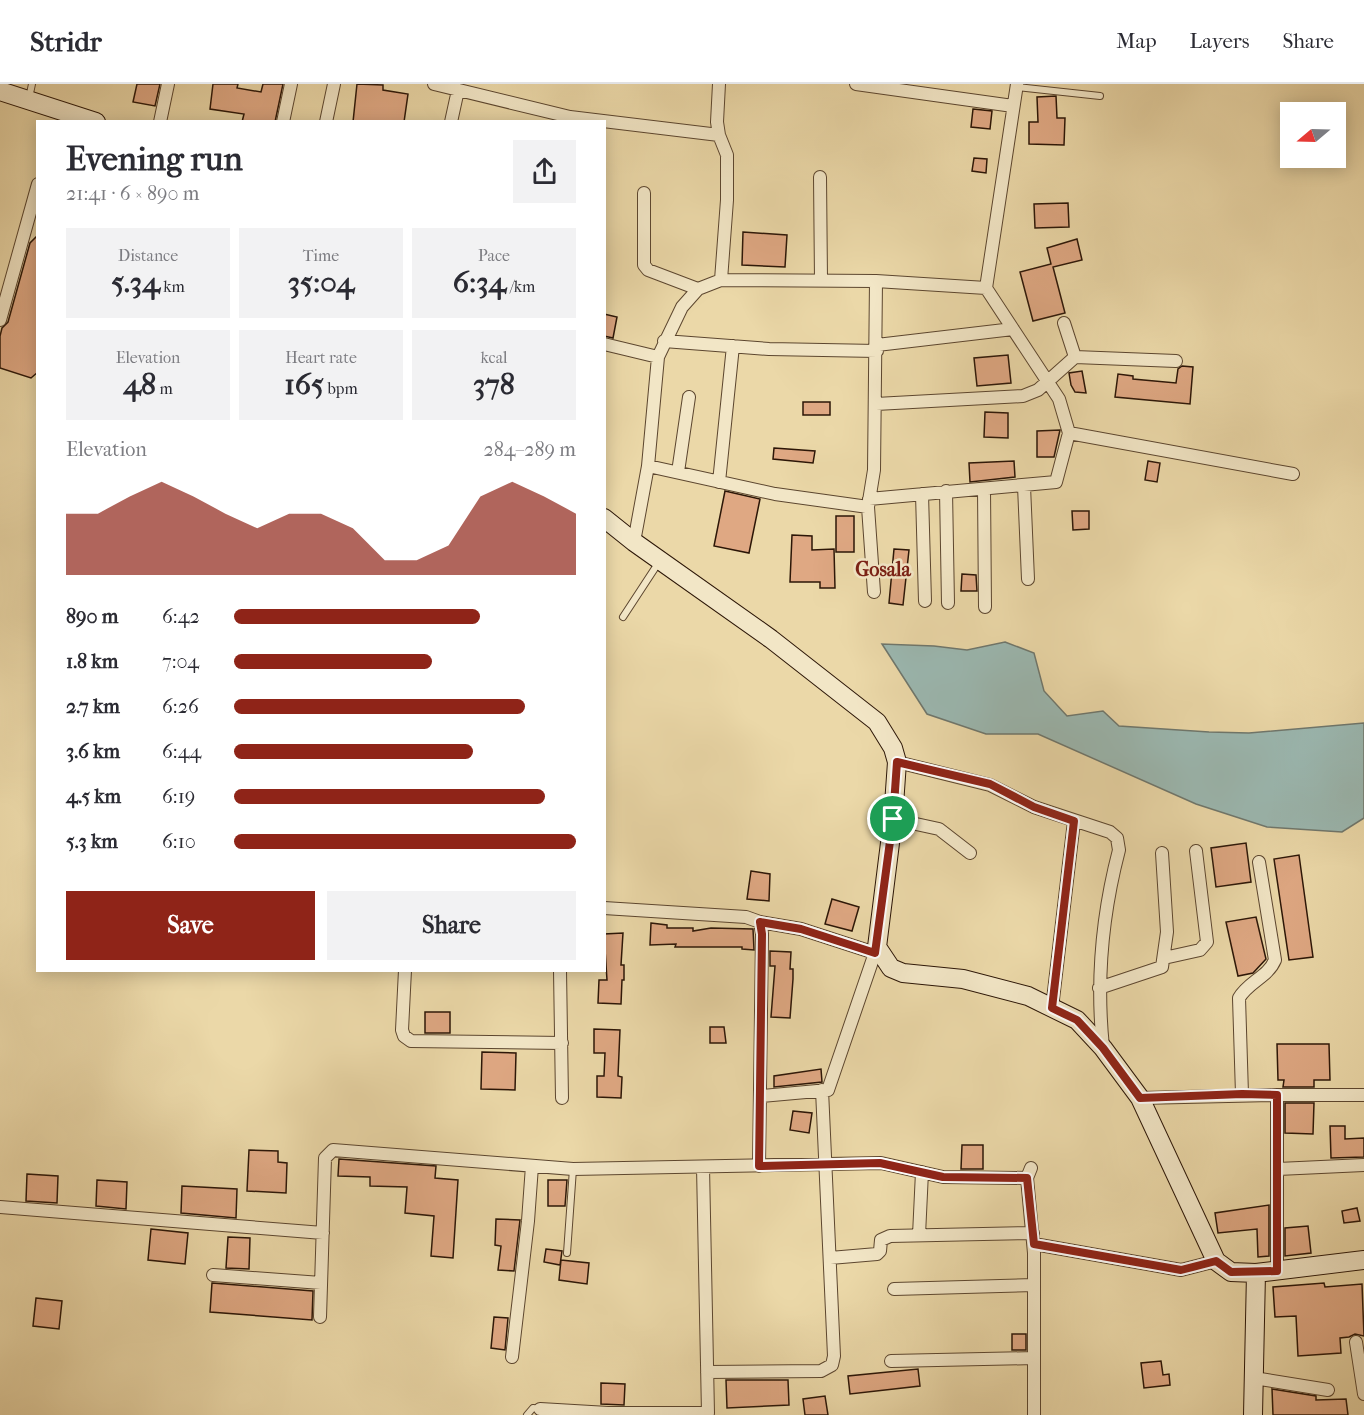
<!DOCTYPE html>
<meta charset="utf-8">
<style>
:root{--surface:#fff;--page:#f2f2f3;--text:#2b2b33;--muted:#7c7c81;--line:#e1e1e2;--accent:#8f2418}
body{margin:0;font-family:"IM FELL French Canon",serif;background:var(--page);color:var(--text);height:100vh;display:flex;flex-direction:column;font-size:22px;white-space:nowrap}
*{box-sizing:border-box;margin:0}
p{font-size:20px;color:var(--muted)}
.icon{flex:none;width:33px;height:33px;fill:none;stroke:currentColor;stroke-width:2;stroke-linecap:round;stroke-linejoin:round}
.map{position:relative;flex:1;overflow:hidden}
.panel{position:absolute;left:36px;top:36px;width:570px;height:852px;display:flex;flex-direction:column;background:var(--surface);border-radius:0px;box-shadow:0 3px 15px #0003}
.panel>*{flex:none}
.needle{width:39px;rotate:251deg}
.fabs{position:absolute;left:1280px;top:18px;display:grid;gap:12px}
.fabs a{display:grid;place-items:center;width:66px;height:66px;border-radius:0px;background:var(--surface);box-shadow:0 3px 15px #0003;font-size:30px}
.pin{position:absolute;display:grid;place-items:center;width:51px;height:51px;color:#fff;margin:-26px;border:3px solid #fff;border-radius:50%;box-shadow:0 2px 6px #0007}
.round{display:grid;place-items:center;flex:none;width:63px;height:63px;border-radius:0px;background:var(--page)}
.headline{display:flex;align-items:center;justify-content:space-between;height:102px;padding:0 30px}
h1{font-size:33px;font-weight:800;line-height:45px}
.figures{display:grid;grid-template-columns:repeat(3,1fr);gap:9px;height:102px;padding:6px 30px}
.figures div{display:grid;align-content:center;border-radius:0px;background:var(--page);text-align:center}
.figures b{font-size:30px;font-weight:800}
.figures small{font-size:16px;font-weight:400}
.figures p{font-size:16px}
.chart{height:168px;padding:12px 30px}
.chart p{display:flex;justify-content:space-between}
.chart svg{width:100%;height:108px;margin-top:6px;fill:var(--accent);opacity:.7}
.primary-button{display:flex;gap:12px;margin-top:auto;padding:12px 30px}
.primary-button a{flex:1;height:69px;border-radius:0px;background:var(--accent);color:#fff;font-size:24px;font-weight:800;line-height:69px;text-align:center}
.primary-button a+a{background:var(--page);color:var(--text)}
ul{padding:0 30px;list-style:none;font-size:20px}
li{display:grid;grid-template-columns:96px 72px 1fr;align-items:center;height:45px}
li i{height:15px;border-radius:8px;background:var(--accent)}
header{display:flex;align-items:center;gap:36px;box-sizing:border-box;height:84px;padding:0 30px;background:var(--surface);border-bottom:2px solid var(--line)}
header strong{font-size:28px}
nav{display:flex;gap:33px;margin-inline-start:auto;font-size:21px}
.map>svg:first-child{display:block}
.water{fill:#9bb8b1;stroke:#6f776d;stroke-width:1.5}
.building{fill:#dfa883;stroke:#2c1607;stroke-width:1.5}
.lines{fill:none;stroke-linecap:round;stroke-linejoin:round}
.lane-casing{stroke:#5c462f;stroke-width:8}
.street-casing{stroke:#5c462f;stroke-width:14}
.secondary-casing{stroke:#2c1607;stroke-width:20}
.lane{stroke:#f2e6c6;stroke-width:6}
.street{stroke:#f2e6c6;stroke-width:12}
.secondary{stroke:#f2e6c6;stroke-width:18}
.route-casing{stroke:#fff;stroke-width:12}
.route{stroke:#8f2418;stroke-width:8}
.labels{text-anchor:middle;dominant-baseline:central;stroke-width:5;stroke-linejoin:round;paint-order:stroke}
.quarter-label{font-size:20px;font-weight:bold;fill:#7a1f14;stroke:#f2e6c6}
</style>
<header>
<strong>Stridr</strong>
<nav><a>Map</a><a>Layers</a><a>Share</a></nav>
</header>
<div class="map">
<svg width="1364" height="1331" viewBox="0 0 1364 1331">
<rect width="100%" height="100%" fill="#ebd8a8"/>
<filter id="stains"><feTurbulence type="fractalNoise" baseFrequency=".00333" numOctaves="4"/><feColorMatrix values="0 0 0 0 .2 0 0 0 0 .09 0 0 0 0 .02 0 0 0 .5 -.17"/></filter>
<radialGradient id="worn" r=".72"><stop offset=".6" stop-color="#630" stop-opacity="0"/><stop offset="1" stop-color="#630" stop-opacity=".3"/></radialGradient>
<path class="water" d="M1005 558 1034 569 1044 607 1067 632 1103 627 1119 642 1209 648 1249 649 1364 639V734L1342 748 1267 743 1196 720 1038 650H986L927 630 882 560 934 562 967 566Z"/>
<path class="building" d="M137 0H160L155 22 133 18Z
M213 0H238L237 4 261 8 263 0H283L275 38H242L244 30 210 25Z
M357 0 383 1V6L408 10 404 38H353Z
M1056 12 1057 34H1065L1064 61 1029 60V38H1038L1037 13Z
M973 25 992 27 990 45 971 43Z
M974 74 987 75 986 89 972 87Z
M1068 119 1069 143 1035 144 1034 120Z
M743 148 787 151 785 183 742 181Z
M38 151V288L31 294 0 284V252L2 244 8 238 30 159Z
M1077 155 1082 176 1053 183 1065 229 1033 237 1020 188 1051 180 1047 164Z
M604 230 617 233 613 254 604 252Z
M1008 271 1011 299 977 302 974 274Z
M1182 282 1193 283 1190 320 1115 313 1118 290 1133 292V295L1176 299 1178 285Z
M1082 287 1086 309 1075 308 1071 301 1069 289Z
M803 318H830V331H803Z
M985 328 1008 329V354L984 353Z
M1060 346 1054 373H1037V347Z
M774 364 815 367 813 379 773 375Z
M1014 377 1015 393 970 398 969 379Z
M1148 377 1160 379 1157 398 1145 396Z
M725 407 760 415 749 469 714 462Z
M1072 427H1089V445L1073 446Z
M836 432H854V468H836Z
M792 451 812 452V466L834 465 835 504H820V498H790Z
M894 465 909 466 903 521 889 519Z
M962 490 976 491 977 507H961Z
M1246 759 1251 798 1216 803 1211 764Z
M1299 771 1313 873 1289 876 1274 775Z
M751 787 770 790 769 817 747 815Z
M832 815 859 823 852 847 825 840Z
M1256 833 1266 875 1253 889 1238 892 1226 838Z
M651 839 667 841V844H693V847L711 844 753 845 754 866 742 865V863H675L676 860 650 861Z
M623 849 621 881H624V896H622L621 920 598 919 599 896H607L604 850Z
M770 867 791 868 790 885H793V895L790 934 771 933 775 882H770Z
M425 928H450V949H425Z
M710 943H724L726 959H710Z
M594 945 620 946 618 992 622 993 621 1014 597 1013V992H604L605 969H594Z
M1277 960H1329L1330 996H1314V1003H1283L1284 996H1278Z
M482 968 516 969 515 1006 481 1005Z
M821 985 822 998 774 1003V992Z
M1285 1019H1314L1313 1050 1285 1049Z
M793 1027 812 1029 809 1049 790 1046Z
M1330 1042H1345V1055L1364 1054V1073L1331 1074Z
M962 1061H983V1085H961Z
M249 1066 278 1067V1078L287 1079 286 1109 247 1107Z
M339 1075 436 1082 435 1094 458 1096 453 1174 431 1172 434 1132 405 1129 407 1103 370 1102V1093L338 1092Z
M27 1090 58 1092 57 1119 26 1117Z
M97 1096 127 1098 126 1125 96 1122Z
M548 1096H567L565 1122H548Z
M182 1102 237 1105 236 1134 181 1129Z
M1269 1121V1172L1258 1173 1257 1145 1218 1149 1215 1129Z
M1357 1124 1360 1137 1344 1139 1342 1127Z
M496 1135 520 1136 514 1187 498 1186 501 1162 495 1161Z
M1308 1142 1311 1169 1285 1172V1144Z
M151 1145 188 1149 185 1180 148 1176Z
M228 1153 250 1154 249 1185 226 1184Z
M546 1165 562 1167 560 1181 544 1178Z
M561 1176 589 1179 587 1200 559 1196Z
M212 1199 313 1207 312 1236 210 1228Z
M1324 1199 1325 1203 1362 1200 1364 1252 1355 1250 1349 1253 1340 1254 1341 1269 1298 1272 1296 1232 1275 1233 1273 1203Z
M36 1214 62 1217 59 1245 33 1242Z
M494 1233 508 1234 505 1266 491 1264Z
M1012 1250H1026V1266H1012Z
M1161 1277 1163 1291 1169 1290 1170 1301 1144 1304 1141 1279Z
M918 1285 920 1302 850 1310 848 1292Z
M726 1296H788L789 1321 727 1324Z
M601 1299 625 1300 624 1321 601 1320Z
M1272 1305 1316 1312V1316L1346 1315 1348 1331H1273Z
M825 1312 828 1331H805L803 1315Z"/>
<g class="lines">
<defs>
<path id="lane" d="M1017 3 1100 12
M29 14 32 0
M623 533 659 478
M567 1169 573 1085
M527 1331 533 1324 540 1325"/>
<path id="street" d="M434 0 570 33 719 51
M719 0 717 38 719 51 727 71V116L721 196
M856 0 1013 22
M160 38 168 0
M283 38 291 0
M326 38 334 0
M451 38 458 6
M820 93 821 196
M644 109V181L648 186 698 205
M0 236 38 100
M664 257 769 265 877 267
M604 260 658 273
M877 261 1013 245
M1075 273 1176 277
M876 320 1023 312 1038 306 1075 273 1064 239
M1069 349 1293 390
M648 382 775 410 868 423
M678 388 689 313
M719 398 733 262
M1024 402 1028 495
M984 405 985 523
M946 407 948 519
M922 410 925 517
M869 415 1056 398 1069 349 1059 315 986 204
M634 458 648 382 658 273 682 223 698 205 721 196 876 197 986 204 1017 0
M874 508 868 423 874 386 876 197
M897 678 990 701 1034 723 1110 748 1117 754 1119 766C1102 831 1096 896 1103 963
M893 735 939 745 970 769
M604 824 746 833 760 838 762 850 759 1082
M760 838 801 845 875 869
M1164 874 1200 866 1207 858 1196 767
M405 886 402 946 404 952 411 957 562 959
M560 886 562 1014
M1099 904 1162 883 1167 848 1162 769
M1052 924 1074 737
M1242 1010 1239 914C1248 898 1268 893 1275 876L1259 778
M1277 1011H1364
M761 1012 828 1006 877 863
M1140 1014 1277 1011V1187
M1031 1084 1027 1094 1034 1169V1331
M1278 1085 1364 1081
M0 1123 323 1149
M919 1151 922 1088
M1034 1160 1181 1186 1216 1177
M830 1174 877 1170 880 1167 881 1156 890 1152 1033 1149
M213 1191 321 1199
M894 1205 1034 1201
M320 1233 325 1074 333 1066 573 1085 881 1079 943 1093 1027 1094
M1356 1258 1364 1310
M512 1273 528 1137 532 1082
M891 1277 1034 1274
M707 1288 821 1287 832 1281 834 1272 822 1006
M1254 1294 1328 1306
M540 1325 608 1329H708L703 1083"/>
<path id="secondary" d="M0 7 96 38
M604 434 634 458 771 555 877 638 893 664 897 678 893 735 877 863 891 884 903 889 963 895 1028 912 1077 936 1103 964 1140 1014 1216 1177 1231 1188 1256 1189 1364 1176
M1253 1331 1256 1189"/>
</defs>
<use href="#lane" class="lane-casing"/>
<use href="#street" class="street-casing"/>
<use href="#secondary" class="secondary-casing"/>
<use href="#lane" class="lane"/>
<use href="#street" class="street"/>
<use href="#secondary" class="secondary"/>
</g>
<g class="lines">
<defs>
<path id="route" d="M897 678 990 700 1034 723 1074 737 1052 924 1077 936 1103 964 1140 1014 1242 1010 1277 1011V1187L1231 1188 1216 1177 1181 1186 1034 1160 1027 1094 943 1093 880 1079 759 1082 762 850 760 838 801 845 875 869 893 735Z"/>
</defs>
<use href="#route" class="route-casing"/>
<use href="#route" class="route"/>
</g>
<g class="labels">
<g class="quarter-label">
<text x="883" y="485">Gosala</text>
</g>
</g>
<rect width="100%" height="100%" filter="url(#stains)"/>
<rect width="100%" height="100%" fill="url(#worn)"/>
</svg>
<div class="fabs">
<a><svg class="needle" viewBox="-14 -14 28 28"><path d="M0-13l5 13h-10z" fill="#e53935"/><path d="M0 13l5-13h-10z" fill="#7c7c81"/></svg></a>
</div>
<div class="pin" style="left:893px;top:735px;background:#1e9e55"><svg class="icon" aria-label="arrive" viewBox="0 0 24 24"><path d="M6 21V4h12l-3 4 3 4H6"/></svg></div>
<section class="panel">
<div class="headline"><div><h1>Evening run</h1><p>21:41 · 6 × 890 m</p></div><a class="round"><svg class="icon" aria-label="share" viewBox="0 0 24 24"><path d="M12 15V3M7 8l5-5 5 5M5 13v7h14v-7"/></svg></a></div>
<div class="figures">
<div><p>Distance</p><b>5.34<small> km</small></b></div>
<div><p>Time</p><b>35:04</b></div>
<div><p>Pace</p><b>6:34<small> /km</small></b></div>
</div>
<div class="figures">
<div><p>Elevation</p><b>48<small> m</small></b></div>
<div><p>Heart rate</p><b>165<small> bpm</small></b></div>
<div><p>kcal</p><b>378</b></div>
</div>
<div class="chart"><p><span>Elevation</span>284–289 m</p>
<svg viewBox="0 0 160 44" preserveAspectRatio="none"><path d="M0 44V19L10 19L20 12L30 6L40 12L50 19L60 25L70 19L80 19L90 25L100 38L110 38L120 32L130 12L140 6L150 12L160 19V44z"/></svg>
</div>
<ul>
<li><b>890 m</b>6:42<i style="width:72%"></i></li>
<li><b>1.8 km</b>7:04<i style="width:58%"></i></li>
<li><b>2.7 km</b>6:26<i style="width:85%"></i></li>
<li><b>3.6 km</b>6:44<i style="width:70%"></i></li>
<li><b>4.5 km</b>6:19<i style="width:91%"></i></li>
<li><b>5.3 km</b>6:10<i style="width:100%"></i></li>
</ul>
<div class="primary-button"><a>Save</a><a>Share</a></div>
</section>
</div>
